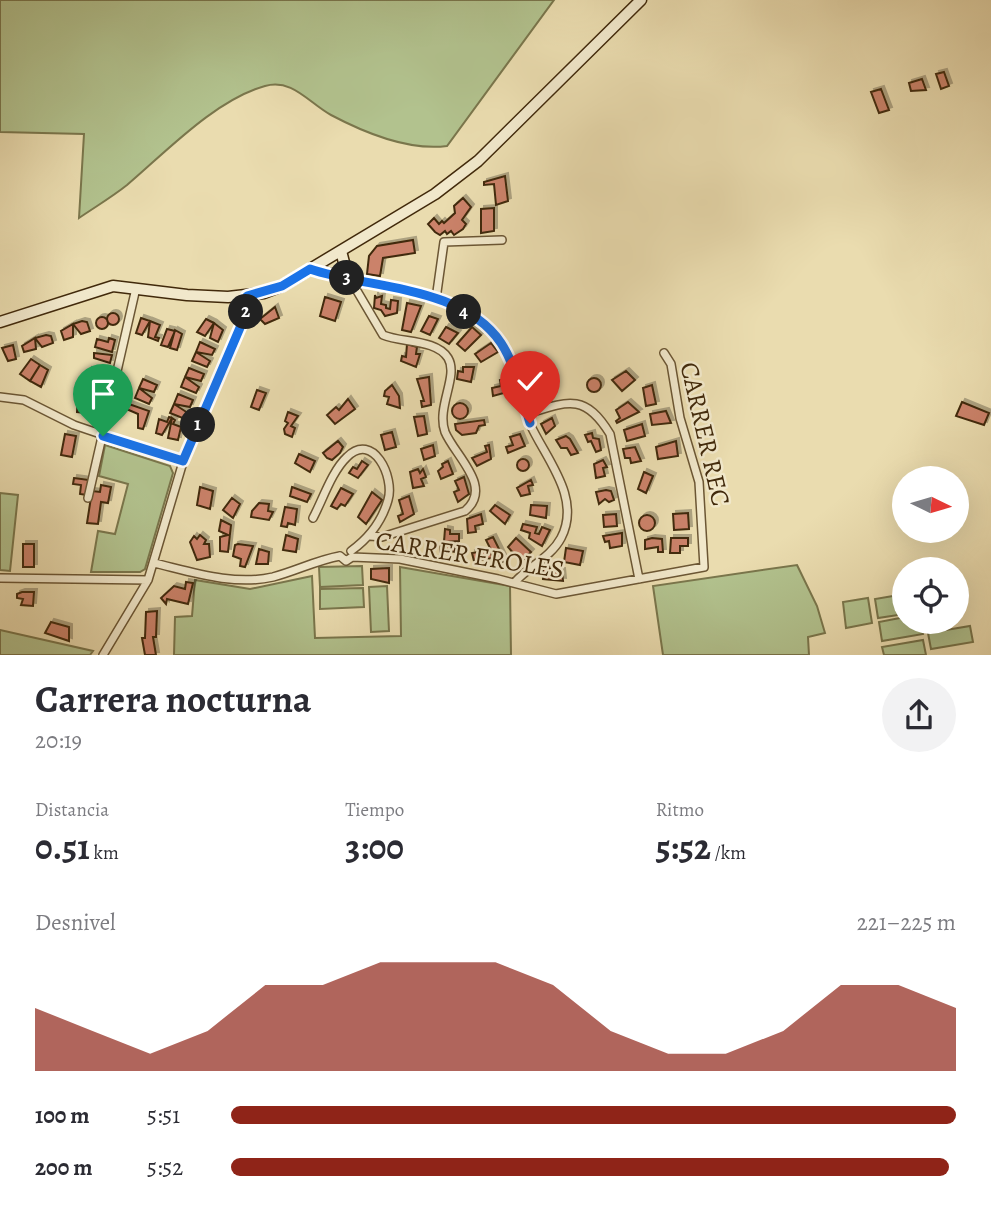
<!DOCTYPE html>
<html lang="es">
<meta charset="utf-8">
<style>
:root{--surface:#fff;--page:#f2f2f3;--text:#2b2b33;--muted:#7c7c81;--accent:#8f2418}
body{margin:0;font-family:Alegreya,serif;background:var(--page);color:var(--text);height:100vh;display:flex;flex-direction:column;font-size:26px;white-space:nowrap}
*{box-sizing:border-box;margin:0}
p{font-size:23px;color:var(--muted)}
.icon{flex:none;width:38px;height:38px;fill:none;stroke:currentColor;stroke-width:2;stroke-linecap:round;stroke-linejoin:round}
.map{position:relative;height:655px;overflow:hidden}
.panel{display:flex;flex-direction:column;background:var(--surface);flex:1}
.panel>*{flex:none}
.needle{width:46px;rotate:95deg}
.tools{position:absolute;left:892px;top:466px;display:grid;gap:14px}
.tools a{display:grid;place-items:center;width:77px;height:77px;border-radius:50%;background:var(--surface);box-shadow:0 7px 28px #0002;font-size:35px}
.pin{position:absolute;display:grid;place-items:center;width:60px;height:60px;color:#fff;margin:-72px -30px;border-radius:50% 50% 50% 0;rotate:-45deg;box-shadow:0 0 7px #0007}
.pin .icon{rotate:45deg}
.km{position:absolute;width:35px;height:35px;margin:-18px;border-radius:50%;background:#222;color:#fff;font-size:19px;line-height:35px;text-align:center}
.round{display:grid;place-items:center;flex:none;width:74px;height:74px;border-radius:37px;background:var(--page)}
.overview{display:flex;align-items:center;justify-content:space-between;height:119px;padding:0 35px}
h1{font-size:38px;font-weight:700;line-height:52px}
.figures{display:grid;grid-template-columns:repeat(3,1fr);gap:10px;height:119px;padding:7px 35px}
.figures div{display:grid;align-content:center}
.figures b{font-size:35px;font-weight:700}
.figures small{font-size:19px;font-weight:400}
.figures p{font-size:19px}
.chart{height:196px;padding:14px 35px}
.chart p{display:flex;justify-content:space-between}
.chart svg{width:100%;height:126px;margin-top:7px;fill:var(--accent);opacity:.7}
ul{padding:0 35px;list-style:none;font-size:23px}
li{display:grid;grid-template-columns:112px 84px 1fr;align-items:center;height:52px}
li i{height:18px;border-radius:9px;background:var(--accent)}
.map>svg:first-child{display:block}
.green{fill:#b2c28e;stroke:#7a764c;stroke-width:2}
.building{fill:#cb826b;stroke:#41290b;stroke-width:2;filter:url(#shadow)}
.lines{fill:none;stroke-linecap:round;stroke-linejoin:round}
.street-casing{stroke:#6b5634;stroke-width:10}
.secondary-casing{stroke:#41290b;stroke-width:13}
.street{stroke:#f1e8cb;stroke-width:7}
.secondary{stroke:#f1e8cb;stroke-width:10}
.route-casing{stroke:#fff;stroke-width:14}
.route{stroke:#1a73e8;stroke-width:9}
.labels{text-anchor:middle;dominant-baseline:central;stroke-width:5;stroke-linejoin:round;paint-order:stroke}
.street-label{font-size:26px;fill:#41290b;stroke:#f1e8cb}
</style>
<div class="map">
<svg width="991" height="655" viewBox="0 0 991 655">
<defs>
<filter id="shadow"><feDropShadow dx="3" dy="-3" stdDeviation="0" flood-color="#0004"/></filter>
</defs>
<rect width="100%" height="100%" fill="#eadcaf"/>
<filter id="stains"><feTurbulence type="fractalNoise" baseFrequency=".00286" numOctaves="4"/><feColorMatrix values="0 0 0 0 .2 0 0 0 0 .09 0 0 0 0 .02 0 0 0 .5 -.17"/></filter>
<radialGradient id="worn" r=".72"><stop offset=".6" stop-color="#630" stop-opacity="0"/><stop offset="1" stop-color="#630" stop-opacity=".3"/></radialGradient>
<path class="green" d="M0 0H554L447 146C409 151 365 133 331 115 309 103 292 78 265 86 215 100 166 152 127 185 112 197 95 207 79 218L84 134 0 132Z
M105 445 170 466 173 473 145 569 140 572H91L98 531 115 534 128 484 99 476Z
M0 493 18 495 10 571 0 570Z
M797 565 817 606 825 633 808 637 809 655H663L653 586Z
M362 566 363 585 320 587 319 567Z
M400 567 510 586 511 655H174L175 617 192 616 195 580 250 589 312 576 315 638 401 636Z
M387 586 389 631 371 632 369 587Z
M363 588 364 607 320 609V589Z
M905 594V614L878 618 875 599Z
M868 598 872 623 846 628 843 602Z
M905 617V621H921L923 634 882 641 879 622Z
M970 626 973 642 931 649 928 633Z
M0 630 93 651 90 655H0Z
M923 640 926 655H884L882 647Z"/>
<path class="building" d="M944 72 949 86 941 89 936 74Z
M922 79 926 90 911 91 909 83Z
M881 89 889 110 879 113 871 92Z
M505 176 508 201 496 205 494 184 484 185V182Z
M463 198 471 207 462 220 466 224 463 229 454 235 451 231 447 234 445 231 440 235 435 232 428 224 434 218 439 224 442 221 444 223 455 213 454 206Z
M494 208V231L481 233V209Z
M413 240 415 253 383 258 380 276 367 274 369 256 377 246Z
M375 295 376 298 382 296 381 304 386 305V308L390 309 391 300 398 301 397 313 385 316 381 310 374 308Z
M325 297 341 302 335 321 320 316Z
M407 303 421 306 411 332 402 330Z
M275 307 279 318 265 324 260 319Z
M107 319a6 6 0 1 1 12 0a6 6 0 1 1-12 0Z
M429 316 438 319 430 335 421 331Z
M96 323a6 6 0 1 1 12 0a6 6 0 1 1-12 0Z
M141 318 150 321 142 335 136 333Z
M206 319 214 323 205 336 197 332Z
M82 321 87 322 90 331 81 334 73 324Z
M150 321 160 325 155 337 159 338 158 341 148 337Z
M214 323 223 330 218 342 210 338Z
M73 324V337L64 340 61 331Z
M446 327 458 333 449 344 439 338Z
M472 327 481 335 465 351 457 344Z
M167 329 175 331 168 347 161 345Z
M175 330 182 334 177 350 170 348Z
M46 335 51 336 53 343 42 347 35 338Z
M35 338 36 349 24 352 22 346Z
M109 338 115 340 112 352 95 347 97 339 108 342Z
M200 342 215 349 212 355 196 352Z
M491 343 498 352 481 362 475 354Z
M407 344 417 347 416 354H420L416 367 401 361 402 356 406 357Z
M13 345 16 359 8 361 2 348Z
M196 352 210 361 207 367 192 361Z
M94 353 112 355 110 363 94 358Z
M31 359 40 365 30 381 20 374Z
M40 365 48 370 41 387 30 381Z
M463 367H474L471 382 457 379 458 371 463 372Z
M189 368 204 374 201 381 185 377Z
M89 370 108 373 106 381 89 379Z
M626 371 635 380 622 391 612 380Z
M185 377 199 387 196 393 181 387Z
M429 377 431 405 422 407 421 401H424L417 379Z
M587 385a7 7 0 1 1 14 0a7 7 0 1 1-14 0Z
M89 379 106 384 104 392 86 389Z
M143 379 157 385 154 392 139 388Z
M506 379 511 391 493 396 492 388 501 386 500 380Z
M392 385 399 396 400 408 387 404 389 397 384 396 385 391Z
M652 385 656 404 646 406 643 388Z
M139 388 152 398 149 404 135 398Z
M257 390 266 393 259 410 251 407Z
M178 394 193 400 190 407 174 404Z
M78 396 86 398V413L77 412Z
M348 399 355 409 335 424 327 415 336 407 339 410Z
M92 400 100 401 95 415 86 413Z
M628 402 639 412 617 423 616 421 620 418 616 410Z
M962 402 989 413 984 425 956 416Z
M126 403 149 411 143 429 138 428V414L124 408Z
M452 411a8 8 0 1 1 16 0a8 8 0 1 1-16 0Z
M174 404 188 413 185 419 170 413Z
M666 411 671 423 652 425 650 414Z
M288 412 298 416 291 426 295 428 292 437 285 434 284 429 288 423 285 421Z
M424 416 427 434 418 436 414 417Z
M169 417 172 418 162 435 156 433 159 419 167 422Z
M172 418 175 420 173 424 181 427 178 440 168 438Z
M552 418 555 426 546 434 541 424Z
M484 420 485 425 479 426 476 433 462 435 456 430 455 424Z
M642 424 645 436 627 441 624 430Z
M392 432 396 447 385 450 381 435Z
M592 433 593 438 599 439 601 450 596 452 591 441 588 442 585 435Z
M65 434 76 436 72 457 61 455Z
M520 434 525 446 508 453 506 447 513 445 510 437Z
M566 436 570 439 578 453 571 455 567 448H561L556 440Z
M338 441 343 447 340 453 332 460 327 458 323 453Z
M676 441 678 456 658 459 656 447Z
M433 445 435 456 424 460 421 449Z
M489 445 491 459 477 466 472 458 487 452 485 446Z
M635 447 641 461 631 463 630 458H625L623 449Z
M299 454 315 461 310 472 295 463Z
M517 465a6 6 0 1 1 12 0a6 6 0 1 1-12 0Z
M603 460 607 467 603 468 605 476 596 478 594 464Z
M362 461 368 465 358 478 349 473 353 467 357 469Z
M448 461 453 474 441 479 438 471 443 467 442 464Z
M418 469 420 473 423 469 426 477 421 479 424 486 413 488 410 472Z
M644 472 653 476 646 493 638 489Z
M464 477 469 494 458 502 454 492 459 490 455 481Z
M74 478 89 480 87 495 80 494 81 485 73 484Z
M531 480 533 485 528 486 530 494 521 496 517 488Z
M101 485 111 487 108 503 101 502 98 524 87 523 92 491 100 492Z
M200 487 213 491 210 509 197 505Z
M292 487 311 494 307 502 290 496Z
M341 488 353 494 345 506 341 504 337 509 331 506Z
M606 490 611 491 614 500 609 502 605 499 599 504 596 492Z
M372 492 382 500 366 524 358 517Z
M409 496 414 514 400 522 398 516 403 514 399 500Z
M232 498 240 504 233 518 223 510Z
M259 503 269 504 268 511 273 512 269 520 251 517 252 511Z
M495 505 510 515 505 524 490 511Z
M531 505 547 506 546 518 530 515Z
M285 507 297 509 295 525 288 523 287 527 281 526Z
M688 513 689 529 674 530 673 514Z
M481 514 483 524 475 526 476 532 468 533 467 519Z
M616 514 617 526 604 527 603 515Z
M639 523a8 8 0 1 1 16 0a8 8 0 1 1-16 0Z
M221 520 231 525 228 552 220 551V537L228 535 219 531Z
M523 524 537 527 535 533 539 534 542 527 550 530 542 546 529 538 530 533 521 530Z
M445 529 450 530V534H459V541L444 542Z
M622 533V546L610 548 609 541 605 542 603 536Z
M200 535 206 540 204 544H209L210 557 197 560 190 542 194 536 197 539Z
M286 535 298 539 296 552 283 550Z
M493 537 505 561 498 564 486 540Z
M516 538 531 552 521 562 508 547Z
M652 538 662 539 663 552H658V547L645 549V540Z
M671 538H688V546H680V553H670Z
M441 542 455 545V552L446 550 445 554H440Z
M23 544H34V567H23Z
M238 544 253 546 245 567 240 566 241 559 233 556 235 545Z
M566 548 583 551 580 565 564 562Z
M259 549 269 552 268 564H256Z
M491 550 492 558 474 561 472 553Z
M549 566 551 572 562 571 563 581 543 579V567Z
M389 568V583L371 579V569Z
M186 582 193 583 188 604 167 599 166 604 161 598 174 586 185 589Z
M22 592H34L33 606 21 605 23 599 17 598V594Z
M157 611 156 637H153L156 655H145L142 638H145L146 612Z
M51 622 69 627V641L45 633Z"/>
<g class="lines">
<defs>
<path id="street" d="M348 278C403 290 483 298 509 358 518 379 521 403 530 424 546 459 582 498 561 538 551 557 528 567 515 582
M350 279 383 335C402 343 436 339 448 358 459 376 436 407 445 432 455 456 494 487 465 511L382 537 370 536
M436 299 444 242 502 240
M0 397 24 400 74 425 183 462
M527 414C568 401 585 393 610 434L639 579
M88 498 136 288
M313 518C323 499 332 471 347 457 373 431 395 477 388 500 382 521 369 538 351 551
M340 556 346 561 352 557 400 559 498 579 556 594 704 567 699 482 680 418 671 364 664 353
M154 563C192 572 234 586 273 577 296 571 317 560 340 556
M0 578 148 580
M103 655 148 580 183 462 245 316 247 296"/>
<path id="secondary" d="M310 269 348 278 341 251
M0 322 113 286 187 295 228 297 264 293 282 286 435 194 478 161 641 0"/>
</defs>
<use href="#street" class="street-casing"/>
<use href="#secondary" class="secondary-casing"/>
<use href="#street" class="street"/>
<use href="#secondary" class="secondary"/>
</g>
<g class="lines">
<defs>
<path id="route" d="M103 436 183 461 245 316 247 296 282 286 310 269C369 289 462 285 501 343 516 366 522 397 530 423"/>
</defs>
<use href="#route" class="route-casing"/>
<use href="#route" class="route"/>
</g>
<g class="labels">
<g class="street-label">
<text transform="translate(705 434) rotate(77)">CARRER REC</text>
<text transform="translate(470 555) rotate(9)">CARRER EROLES</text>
</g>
</g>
<rect width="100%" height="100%" filter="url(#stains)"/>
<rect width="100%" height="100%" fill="url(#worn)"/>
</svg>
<div class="tools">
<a><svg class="needle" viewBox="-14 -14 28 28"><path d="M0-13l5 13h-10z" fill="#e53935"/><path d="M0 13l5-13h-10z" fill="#7c7c81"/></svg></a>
<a><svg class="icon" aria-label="locate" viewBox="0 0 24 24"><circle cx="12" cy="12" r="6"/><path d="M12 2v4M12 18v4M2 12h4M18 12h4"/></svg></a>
</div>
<div class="pin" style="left:103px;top:436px;background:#1e9e55"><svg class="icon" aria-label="arrive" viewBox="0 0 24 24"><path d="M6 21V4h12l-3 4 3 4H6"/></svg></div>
<div class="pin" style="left:530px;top:423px;background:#d93025"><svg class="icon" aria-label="check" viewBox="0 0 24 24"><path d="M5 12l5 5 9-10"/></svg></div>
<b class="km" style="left:198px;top:425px">1</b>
<b class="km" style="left:246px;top:312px">2</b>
<b class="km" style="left:347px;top:278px">3</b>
<b class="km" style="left:464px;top:312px">4</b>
</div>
<section class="panel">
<div class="overview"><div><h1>Carrera nocturna</h1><p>20:19</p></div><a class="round"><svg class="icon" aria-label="share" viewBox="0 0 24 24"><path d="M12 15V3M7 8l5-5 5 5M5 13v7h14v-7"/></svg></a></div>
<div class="figures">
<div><p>Distancia</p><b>0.51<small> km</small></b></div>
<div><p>Tiempo</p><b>3:00</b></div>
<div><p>Ritmo</p><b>5:52<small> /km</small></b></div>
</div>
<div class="chart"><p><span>Desnivel</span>221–225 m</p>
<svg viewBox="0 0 160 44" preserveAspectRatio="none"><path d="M0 44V22L10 30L20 38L30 30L40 14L50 14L60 6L70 6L80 6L90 14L100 30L110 38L120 38L130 30L140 14L150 14L160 22V44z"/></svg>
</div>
<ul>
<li><b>100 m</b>5:51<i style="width:100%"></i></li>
<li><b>200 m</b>5:52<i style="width:99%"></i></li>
</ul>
</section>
